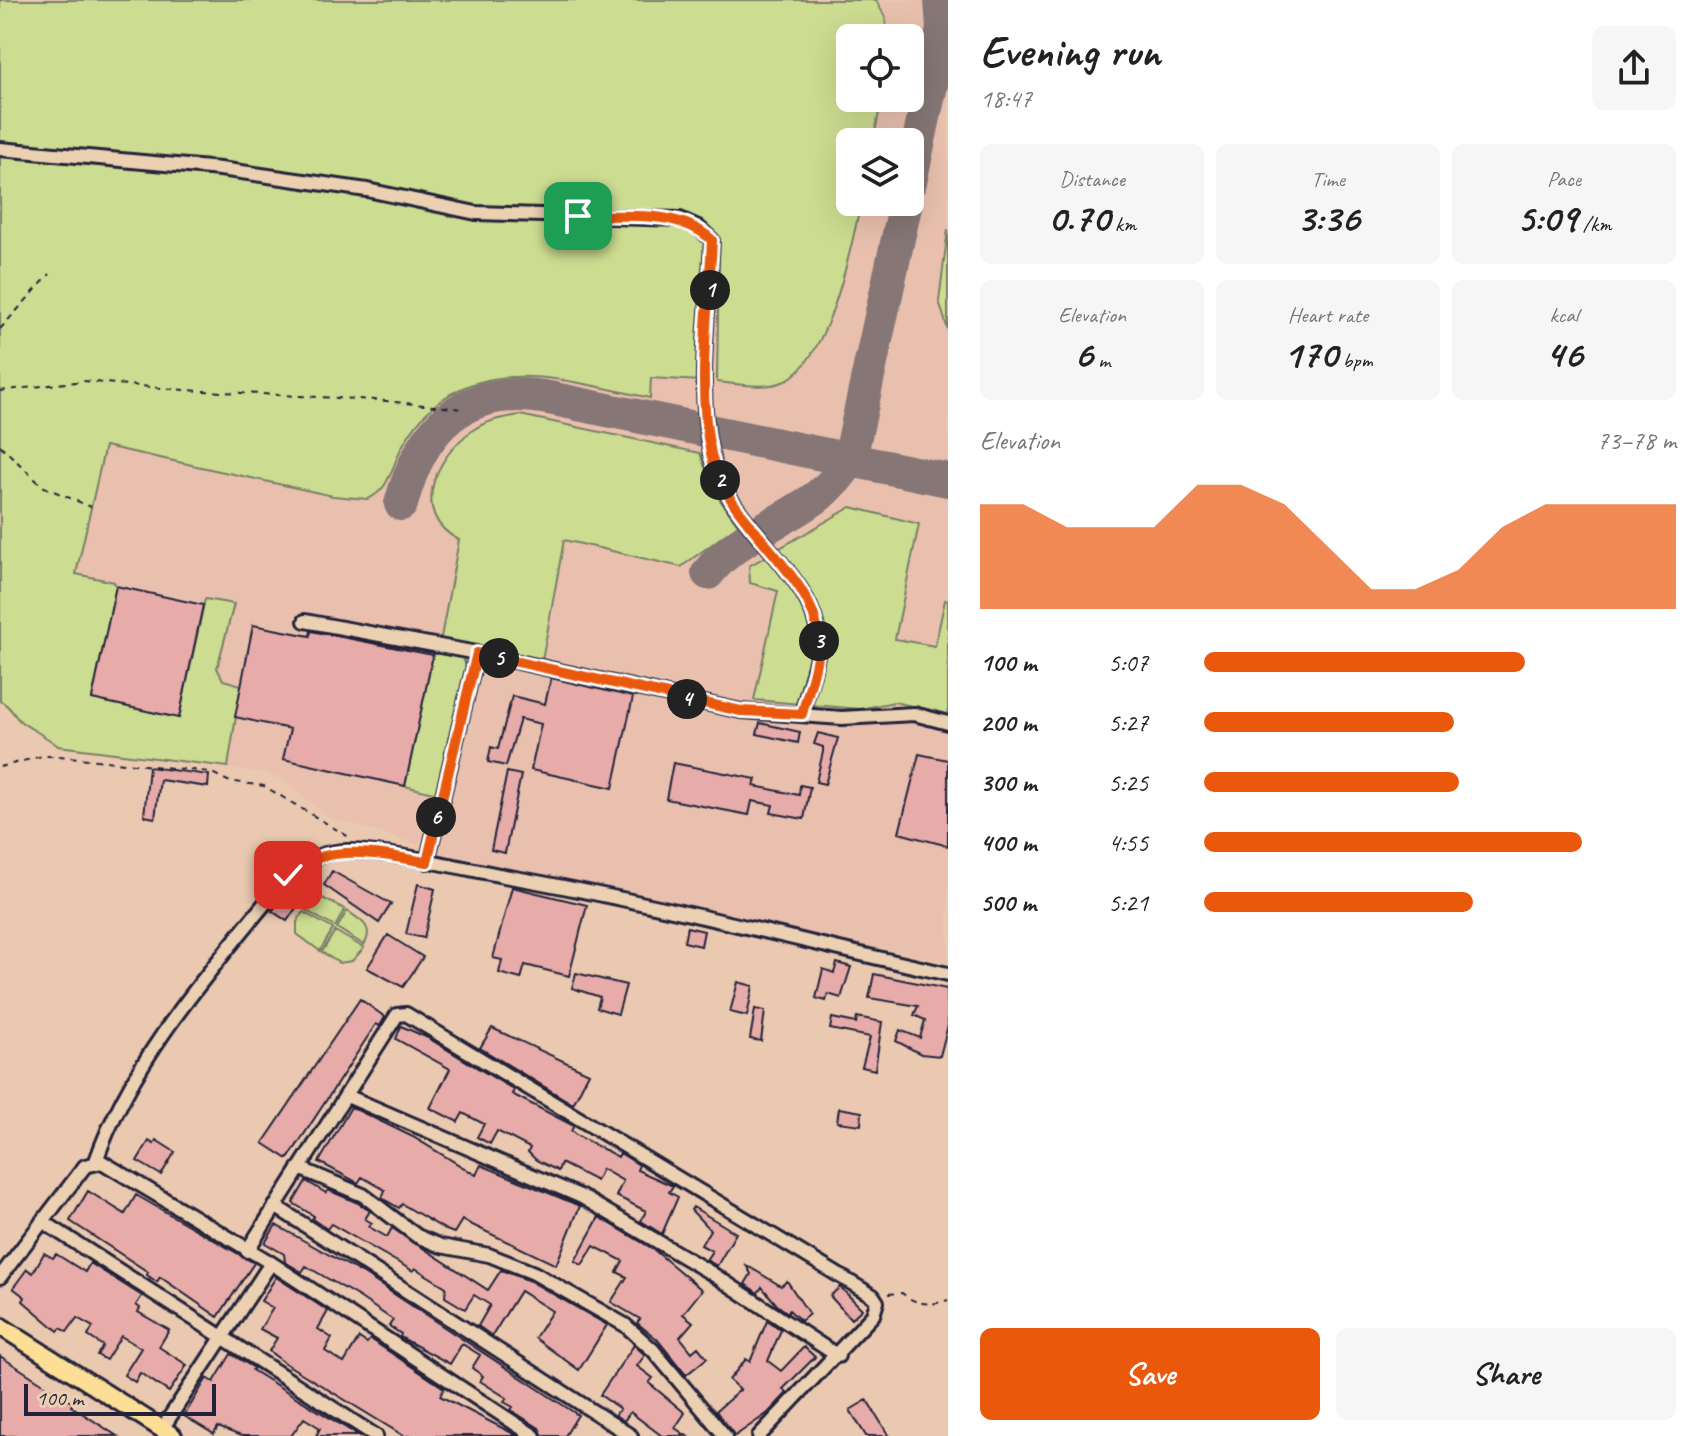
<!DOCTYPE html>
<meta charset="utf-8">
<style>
:root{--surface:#fff;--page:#f6f6f6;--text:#222;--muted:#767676;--accent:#ea580c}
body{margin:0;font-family:Caveat,sans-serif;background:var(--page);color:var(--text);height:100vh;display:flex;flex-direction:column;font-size:30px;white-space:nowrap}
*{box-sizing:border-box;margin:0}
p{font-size:26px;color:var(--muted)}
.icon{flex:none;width:44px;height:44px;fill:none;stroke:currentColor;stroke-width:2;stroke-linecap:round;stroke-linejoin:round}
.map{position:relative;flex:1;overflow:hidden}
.details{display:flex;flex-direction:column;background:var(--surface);width:760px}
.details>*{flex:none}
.fabs{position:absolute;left:836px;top:24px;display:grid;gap:16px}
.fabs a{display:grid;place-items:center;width:88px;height:88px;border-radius:12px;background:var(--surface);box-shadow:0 8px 32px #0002;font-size:40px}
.scale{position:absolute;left:24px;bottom:20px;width:192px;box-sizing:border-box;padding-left:8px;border:4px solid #22223b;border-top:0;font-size:22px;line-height:28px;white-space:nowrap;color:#22223b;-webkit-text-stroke:6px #ebd0b2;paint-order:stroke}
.pin{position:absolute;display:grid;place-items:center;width:68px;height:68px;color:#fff;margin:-34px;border-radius:16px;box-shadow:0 4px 12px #0006}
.km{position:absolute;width:40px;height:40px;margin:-20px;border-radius:50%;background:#222;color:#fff;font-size:22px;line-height:40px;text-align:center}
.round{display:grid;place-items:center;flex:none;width:84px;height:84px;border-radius:12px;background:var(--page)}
.headline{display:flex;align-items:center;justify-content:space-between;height:136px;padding:0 32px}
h1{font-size:44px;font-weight:800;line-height:60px}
.stats{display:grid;grid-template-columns:repeat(3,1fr);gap:12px;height:136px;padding:8px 32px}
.stats div{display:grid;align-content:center;border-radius:12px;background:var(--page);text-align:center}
.stats b{font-size:40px;font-weight:800}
.stats small{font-size:22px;font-weight:400}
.stats p{font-size:22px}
.chart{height:224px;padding:16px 32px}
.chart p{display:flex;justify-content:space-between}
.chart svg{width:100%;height:144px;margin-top:8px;fill:var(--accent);opacity:.7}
.action{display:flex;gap:16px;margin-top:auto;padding:16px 32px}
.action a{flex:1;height:92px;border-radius:12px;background:var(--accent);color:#fff;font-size:32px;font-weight:800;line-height:92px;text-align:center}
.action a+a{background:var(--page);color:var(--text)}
ul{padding:0 32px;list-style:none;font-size:26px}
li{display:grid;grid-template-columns:128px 96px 1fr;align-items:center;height:60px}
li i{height:20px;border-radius:10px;background:var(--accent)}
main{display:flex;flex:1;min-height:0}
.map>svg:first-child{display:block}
.built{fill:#e9c0ae;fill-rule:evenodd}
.green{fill:#ccdc90;stroke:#777f66;stroke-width:2}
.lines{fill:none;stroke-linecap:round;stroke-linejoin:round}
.taxiway{stroke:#867676;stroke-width:34}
.building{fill:#e7aca9;stroke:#22223b;stroke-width:2}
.minor-casing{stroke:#22223b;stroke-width:18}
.major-casing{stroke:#22223b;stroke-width:22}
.path{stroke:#22223b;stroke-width:2;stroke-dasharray:6 6;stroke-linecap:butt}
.minor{stroke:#ebd0b2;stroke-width:12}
.major{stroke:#fcde96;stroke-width:16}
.route-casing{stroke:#fff;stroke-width:16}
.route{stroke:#ea580c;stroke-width:10}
</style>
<main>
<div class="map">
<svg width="948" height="1436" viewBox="0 0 948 1436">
<rect width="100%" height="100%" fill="#eac9b0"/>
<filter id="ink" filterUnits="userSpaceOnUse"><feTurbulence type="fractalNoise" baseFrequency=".0125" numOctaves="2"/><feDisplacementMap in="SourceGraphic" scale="16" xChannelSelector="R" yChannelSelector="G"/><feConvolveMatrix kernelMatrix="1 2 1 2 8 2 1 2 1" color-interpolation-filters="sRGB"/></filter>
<g filter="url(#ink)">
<path class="built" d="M0 0H948V963L438 853V841L421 838 419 845 329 817 286 782 267 773 58 746 39 729 19 721 10 706 0 701ZM850 38H910V98H850ZM850 142H910V202H850Z"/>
<path class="green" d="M0 0H876L885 17 887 38H850V98H882L873 142H850V202H861C851 248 830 358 785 381 767 390 737 384 717 382L719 251 705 248 700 381 651 378 650 398C561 379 458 345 403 445 392 465 390 491 367 499L333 496 105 446 76 574 114 582 116 586 92 699 179 718 205 599 234 604 217 668 223 680 241 685 228 767 58 746C45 735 26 727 19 720 11 712 11 706 0 701Z
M948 229V330L939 301Z
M520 415 700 453 713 490 738 525 681 567 564 540 542 661 440 643 459 540C408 514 436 456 473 430 487 420 503 418 520 415Z
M851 507 919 524 895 639 935 646 945 600 948 601V714L894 702 860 709 754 700 778 591 750 583 749 566Z
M441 652 462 656 467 669 437 794 405 786 433 655Z
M322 898 345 909 335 927 305 910 312 901Z
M347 911C361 920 375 927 364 945L337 928Z
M303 912 333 929 320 951 297 934V922Z
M335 931 364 948 352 961 339 963 322 952Z"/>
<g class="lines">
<path class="taxiway" d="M910 182 943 29 941 0
M401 504C421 427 464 383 549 398L948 480
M708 573C746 523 820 516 850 459L906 202"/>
</g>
<path class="building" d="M116 586 203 605 179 718 92 699Z
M253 625 310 636 311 631 433 655 405 786 283 759 290 729 235 717Z
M551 678 633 697 613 788 531 770 541 724 520 719 506 766 488 762 491 747 498 749 512 696 545 704Z
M760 723 800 732 798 743 757 734Z
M818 733 838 738 825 784 816 782 823 752V747L814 744Z
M919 754 948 760V846L899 833Z
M673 763 756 779 754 786 799 795 800 785 810 787 804 819 771 813 773 805 752 801 749 815 666 799Z
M149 767 209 775 208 787 160 780 155 818 144 816Z
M507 772 521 775 505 853 491 850Z
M332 871 391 904 379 923 324 885Z
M299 878 311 886 287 921 272 911Z
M418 884 435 889 424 938 406 934Z
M512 887 587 905 569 976 525 965 521 979 499 973 502 960 493 958Z
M687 927 704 931 701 946 684 942Z
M388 935 423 957 403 987 367 968Z
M837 963 851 967 841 998 828 994 826 1001 816 998 823 969 834 973Z
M576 973 626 985 618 1014 597 1008 600 997 572 988Z
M874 974 947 989 948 1025 940 1056 921 1054 896 1041 900 1030 920 1038 925 1020 914 1015 918 1006 869 998Z
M738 982 753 986 747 1016 730 1012Z
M360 999 385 1017 380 1026 376 1024 288 1159 263 1143Z
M755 1009 765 1011 761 1041 750 1039Z
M857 1017 882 1022 875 1070 862 1067 870 1037 830 1029 832 1018 856 1023Z
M401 1026 428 1038 514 1090 512 1094 574 1126 571 1131 576 1135 618 1157 620 1153 639 1165 637 1170 673 1186 669 1192 678 1197 662 1234 641 1221 646 1211 616 1196 623 1181 602 1169 596 1181 561 1163 558 1171 536 1160 528 1152 530 1148 497 1131 490 1144 477 1137 484 1124 463 1113 458 1122 430 1108 450 1069 396 1039Z
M492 1028 589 1073 573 1104 480 1048Z
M351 1107 413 1137 476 1175 481 1165 580 1206 556 1265 462 1220 454 1233 446 1230 402 1204 399 1208 382 1198 385 1190 362 1177 358 1183 319 1162Z
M839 1108 862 1112 861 1125 837 1122Z
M156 1140 175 1152 161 1175 137 1161 149 1141 154 1144Z
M306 1181 326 1193 328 1190 358 1203 370 1211 365 1219 372 1223 369 1227 387 1237 392 1228 488 1290 501 1270 530 1281 607 1325 579 1370 535 1338 552 1311 520 1291 492 1336 478 1326 490 1305 474 1295 465 1309 445 1297 446 1287 415 1268 413 1271 331 1224 327 1229 312 1219 314 1216 293 1203Z
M88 1191 125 1214 136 1195 254 1263 218 1317 160 1277 157 1282 147 1275 148 1272 70 1221Z
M693 1207 736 1233 717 1266 706 1260 712 1251 701 1245 710 1230 691 1210Z
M599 1217 653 1249 702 1290 683 1314 693 1322 680 1337 692 1352 698 1347 707 1358 686 1375 657 1339 637 1323 640 1319 611 1302 627 1277 617 1272 623 1261 594 1246 582 1265 575 1261Z
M276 1225 365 1275 578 1415 565 1436H543L539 1428 511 1410 513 1407 504 1402 507 1398 480 1381 483 1376 472 1368 480 1355 462 1344 450 1364 400 1337 401 1334 389 1326 393 1320 359 1297 306 1266 302 1272 285 1262 284 1254 265 1243Z
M44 1253 53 1258 56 1254 85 1272 90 1263 142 1296 136 1305 140 1308 138 1312 169 1330 159 1347 187 1365 169 1392 140 1373 135 1382 124 1375 141 1348 121 1336 106 1360 97 1355 103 1346 88 1336 93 1327 77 1318 67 1332 61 1328 58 1331 23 1301 25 1297 13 1288 27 1269 33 1273Z
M746 1265 781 1286 787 1281 809 1314 801 1321 789 1310 788 1313 777 1305 762 1287 758 1293 745 1284 751 1274Z
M276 1277 328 1311 318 1329 332 1338 325 1351 344 1363 359 1338 367 1343 370 1339 444 1388 440 1396 518 1436H404L283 1362 269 1351 277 1338 260 1329 273 1308 261 1301Z
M840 1287 862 1309 851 1319 830 1296Z
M767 1321 781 1330 768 1361 781 1371 804 1347 815 1357 783 1389 787 1393 768 1413 735 1436 716 1411 740 1390 729 1380 746 1359 750 1362Z
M634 1345 645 1355 637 1366 653 1378 649 1383 685 1413 675 1428 687 1436H662L630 1412 624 1421 615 1415 620 1409 600 1395Z
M231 1354 254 1368 252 1370 359 1436H316L320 1428 304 1418 291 1436H241L218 1427 214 1434 184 1416 207 1378 214 1382Z
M0 1356 73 1403 71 1406 117 1436H0Z
M867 1400 889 1436H866L850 1410Z"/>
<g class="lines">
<defs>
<path id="minor" d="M0 149 220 169 367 190 476 213 680 219 698 227 712 240C709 309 696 386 711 454 726 524 813 572 818 636 820 660 807 691 802 714
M305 621 477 653 741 711 842 718 914 714 948 723
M427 862 477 653
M347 1096 582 1197 711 1273 838 1356
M96 1161C133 1054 218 962 288 875 305 860 325 851 348 851 395 852 457 867 504 876 653 902 800 941 948 974
M299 1168 363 1195 417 1236 441 1246 489 1255 534 1273 625 1325 653 1350 725 1436
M275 1206 631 1436
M42 1221 376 1436
M247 1251 397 1015 406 1014 873 1296 877 1302 873 1315 759 1436
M0 1277 85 1166 102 1162 271 1263 534 1436
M162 1429 271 1263"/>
<path id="major" d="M0 1326 173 1436"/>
</defs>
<use href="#minor" class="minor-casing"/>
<use href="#major" class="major-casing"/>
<path class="path" d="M0 329 50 274
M0 391 83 381 184 390 376 400 463 409
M0 445 42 486 91 507
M0 767 42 756H59L210 772 228 781 264 786 349 837
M888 1294 902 1293C915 1305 932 1306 948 1300"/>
<use href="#minor" class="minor"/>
<use href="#major" class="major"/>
</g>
</g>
<g class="lines" filter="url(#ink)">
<defs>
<path id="route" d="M288 875C326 840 380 855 427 862L477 653 741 711 802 714C808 691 820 660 818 636 814 573 726 524 711 454 696 386 709 309 712 240 678 208 623 217 578 216"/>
</defs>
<use href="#route" class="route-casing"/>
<use href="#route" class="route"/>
</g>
</svg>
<div class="fabs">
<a><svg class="icon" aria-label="locate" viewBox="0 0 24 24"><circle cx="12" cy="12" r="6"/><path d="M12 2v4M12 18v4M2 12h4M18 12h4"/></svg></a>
<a><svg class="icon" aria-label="layers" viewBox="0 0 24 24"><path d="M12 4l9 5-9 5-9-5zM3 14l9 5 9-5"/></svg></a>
</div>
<div class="scale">100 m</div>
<div class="pin" style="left:578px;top:216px;background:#1e9e55"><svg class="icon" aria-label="arrive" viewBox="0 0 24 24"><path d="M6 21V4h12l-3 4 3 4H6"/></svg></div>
<div class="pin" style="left:288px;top:875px;background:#d93025"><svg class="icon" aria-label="check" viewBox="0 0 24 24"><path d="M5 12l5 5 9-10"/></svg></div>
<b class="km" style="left:710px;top:290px">1</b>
<b class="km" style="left:720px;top:480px">2</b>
<b class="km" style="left:819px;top:641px">3</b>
<b class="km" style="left:687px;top:699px">4</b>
<b class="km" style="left:499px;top:658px">5</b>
<b class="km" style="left:436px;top:817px">6</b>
</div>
<section class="details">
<div class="headline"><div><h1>Evening run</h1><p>18:47</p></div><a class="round"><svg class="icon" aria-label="share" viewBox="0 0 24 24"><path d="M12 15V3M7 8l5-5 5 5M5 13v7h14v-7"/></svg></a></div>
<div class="stats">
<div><p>Distance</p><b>0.70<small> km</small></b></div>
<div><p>Time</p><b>3:36</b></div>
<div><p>Pace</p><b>5:09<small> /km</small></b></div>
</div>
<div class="stats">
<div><p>Elevation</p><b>6<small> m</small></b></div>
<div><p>Heart rate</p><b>170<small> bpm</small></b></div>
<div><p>kcal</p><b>46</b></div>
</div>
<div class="chart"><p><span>Elevation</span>73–78 m</p>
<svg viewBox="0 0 160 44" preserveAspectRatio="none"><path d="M0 44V12L10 12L20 19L30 19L40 19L50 6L60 6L70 12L80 25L90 38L100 38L110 32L120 19L130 12L140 12L150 12L160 12V44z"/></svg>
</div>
<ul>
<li><b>100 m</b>5:07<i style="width:68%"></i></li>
<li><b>200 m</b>5:27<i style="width:53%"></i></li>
<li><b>300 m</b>5:25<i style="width:54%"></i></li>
<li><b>400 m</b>4:55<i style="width:80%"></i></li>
<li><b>500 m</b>5:21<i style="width:57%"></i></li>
</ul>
<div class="action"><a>Save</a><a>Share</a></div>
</section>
</main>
